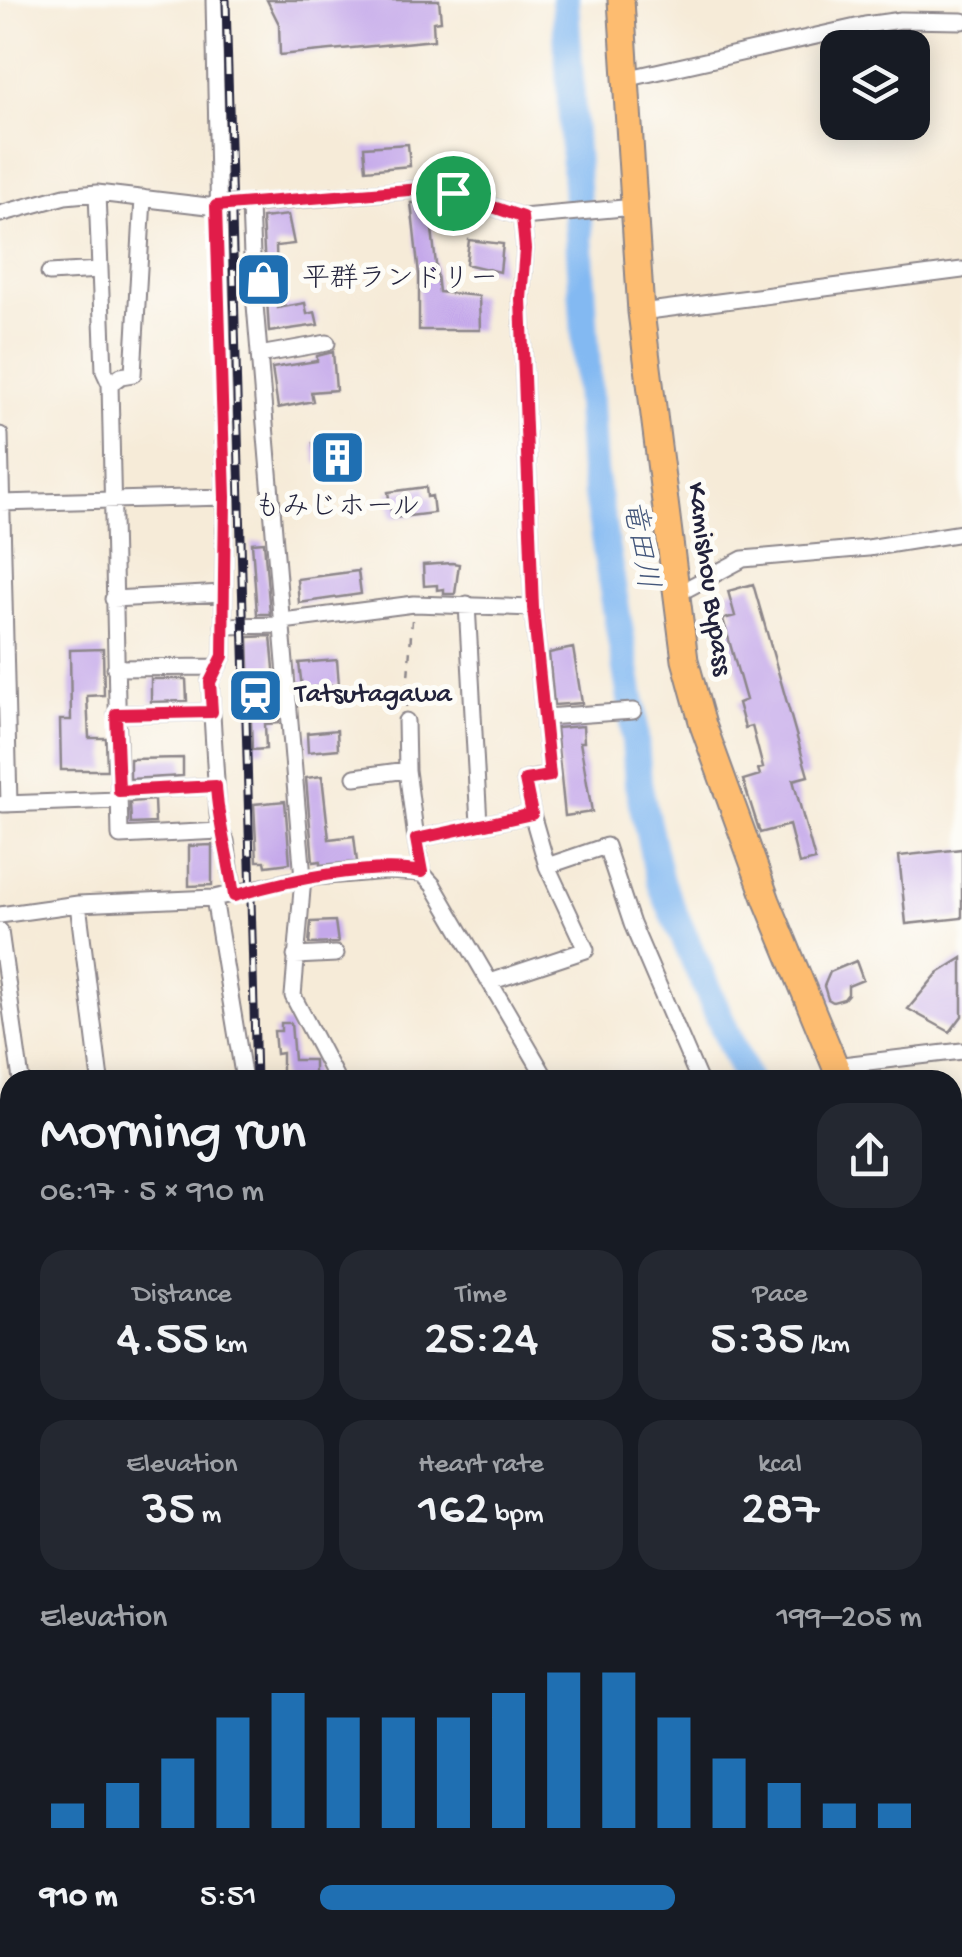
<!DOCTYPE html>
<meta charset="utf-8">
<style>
:root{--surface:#171b24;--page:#242831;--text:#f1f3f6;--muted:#9ea1a6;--accent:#1f6fb2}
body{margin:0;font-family:"Gochi Hand","Klee One",sans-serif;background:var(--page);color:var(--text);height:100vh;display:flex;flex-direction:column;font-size:38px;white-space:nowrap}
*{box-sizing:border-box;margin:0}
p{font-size:32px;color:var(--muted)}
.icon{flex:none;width:55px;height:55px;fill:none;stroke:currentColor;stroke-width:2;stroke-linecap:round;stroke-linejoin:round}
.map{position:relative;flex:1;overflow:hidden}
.drawer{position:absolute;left:0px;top:1070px;width:962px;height:888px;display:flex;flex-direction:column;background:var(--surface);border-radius:30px 30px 0 0;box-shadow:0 5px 25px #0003}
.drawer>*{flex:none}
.controls{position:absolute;left:820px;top:30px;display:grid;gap:20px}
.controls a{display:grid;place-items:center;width:110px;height:110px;border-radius:20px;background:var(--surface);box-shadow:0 5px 25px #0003;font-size:50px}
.pin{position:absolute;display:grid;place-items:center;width:85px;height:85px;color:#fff;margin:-42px;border:5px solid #fff;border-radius:50%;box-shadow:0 2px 10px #0007}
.round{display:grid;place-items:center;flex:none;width:105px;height:105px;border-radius:30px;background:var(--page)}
.headline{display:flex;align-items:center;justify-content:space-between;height:170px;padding:0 40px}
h1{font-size:55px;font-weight:600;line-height:75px}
.metrics{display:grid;grid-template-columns:repeat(3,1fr);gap:15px;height:170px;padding:10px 40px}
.metrics div{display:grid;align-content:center;border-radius:25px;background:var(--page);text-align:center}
.metrics b{font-size:50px;font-weight:600}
.metrics small{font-size:28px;font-weight:400}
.metrics p{font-size:28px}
.chart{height:280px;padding:20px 40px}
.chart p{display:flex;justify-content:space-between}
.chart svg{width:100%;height:180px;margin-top:10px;stroke:var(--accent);stroke-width:6}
ul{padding:0 40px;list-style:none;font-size:32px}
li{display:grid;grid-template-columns:160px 120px 1fr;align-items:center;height:75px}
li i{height:25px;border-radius:12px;background:var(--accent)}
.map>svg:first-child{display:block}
.forest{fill:#6cbe8a;stroke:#477062;stroke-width:2.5}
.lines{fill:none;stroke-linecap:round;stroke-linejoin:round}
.river{stroke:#83b9f2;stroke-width:28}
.building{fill:#c4a8ea}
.service-casing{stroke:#8c868a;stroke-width:11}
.minor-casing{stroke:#8c868a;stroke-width:19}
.secondary-casing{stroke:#8c868a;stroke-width:24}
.trunk-casing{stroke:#8c868a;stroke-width:29}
.path{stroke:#8c868a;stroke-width:2.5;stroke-dasharray:8 8;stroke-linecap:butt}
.service{stroke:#fff;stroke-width:8}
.minor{stroke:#fff;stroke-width:15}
.secondary{stroke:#fee4c5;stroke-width:20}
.trunk{stroke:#fdbc6f;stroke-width:25}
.rail-casing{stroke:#22223b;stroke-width:9}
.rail{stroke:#fdfcf7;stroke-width:5;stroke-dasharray:15;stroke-linecap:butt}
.route-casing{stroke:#fff;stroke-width:20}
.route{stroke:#e11d48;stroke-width:12}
.labels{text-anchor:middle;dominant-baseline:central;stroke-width:10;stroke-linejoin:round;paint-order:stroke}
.poi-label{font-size:28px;fill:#22223b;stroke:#fdfcf7;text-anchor:start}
.street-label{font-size:28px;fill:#22223b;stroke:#fdfcf7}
.water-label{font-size:30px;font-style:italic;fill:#44577b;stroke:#fdfcf7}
</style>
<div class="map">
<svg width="962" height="1957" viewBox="0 0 962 1957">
<rect width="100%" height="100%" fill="#fdfcf7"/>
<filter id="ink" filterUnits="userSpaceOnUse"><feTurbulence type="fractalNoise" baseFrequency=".01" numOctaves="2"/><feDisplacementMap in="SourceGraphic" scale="20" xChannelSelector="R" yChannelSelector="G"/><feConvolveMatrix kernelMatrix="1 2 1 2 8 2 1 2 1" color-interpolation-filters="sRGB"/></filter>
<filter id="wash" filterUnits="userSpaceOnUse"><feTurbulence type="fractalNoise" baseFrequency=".0048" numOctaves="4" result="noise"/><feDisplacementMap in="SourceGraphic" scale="40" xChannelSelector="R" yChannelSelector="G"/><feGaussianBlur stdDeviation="2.25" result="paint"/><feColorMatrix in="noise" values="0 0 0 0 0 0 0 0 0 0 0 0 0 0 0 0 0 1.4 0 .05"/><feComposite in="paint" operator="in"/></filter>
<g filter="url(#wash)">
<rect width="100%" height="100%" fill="#f6ebd8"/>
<path class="forest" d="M6 1462 10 1469V1628L0 1633V1463Z
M10 1695V1948H271V1957H0V1698Z"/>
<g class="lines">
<path class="river" d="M565 0 593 471 633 711 638 784 660 882 747 1080
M952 1468 962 1473"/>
</g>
<g id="blocks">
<path class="building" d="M267 0H439L441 21 433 22 434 40 280 55 279 24Z
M408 144 410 166 366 170 364 147Z
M429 202 439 292 479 296 480 330H419V275L411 203Z
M288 215 294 244 276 246 278 308 305 303 307 314 315 312 318 325 269 332 262 218Z
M469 240 503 244 500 272 466 264Z
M333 352 336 390 311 392 313 401 278 408 272 368 317 361V356Z
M354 435 362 472 328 478 325 462 317 464 313 443Z
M426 487 427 497 432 496 434 513 392 518 388 492Z
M264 542 270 614H257L252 543Z
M452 563 459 564 455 594H444V589L437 590V585L424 586 423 565Z
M358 571 361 594 299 603 297 579Z
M753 584 808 776 793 780 815 860 799 864 789 825 760 833 743 780 760 775 758 769 763 768 752 726 745 728 738 703 746 700 723 619 735 616 728 591Z
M271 636 279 723 265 724 266 749 252 750 248 637Z
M573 648 582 703 554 705 549 653Z
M103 649 104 695 87 696 89 738H106L107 770H61L60 720H71L70 650Z
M337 660 339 685 302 688 299 663Z
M151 679H186L187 701 151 702Z
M583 726 584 742H580L592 812 565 816 556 728Z
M337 730 338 749 308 752 307 733Z
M183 758V776L130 779V759Z
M322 776 329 839 354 836 357 862 320 865V861L313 862 306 778Z
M154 800 155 823 131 824 130 802Z
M285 801 290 863 266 866 265 861H257L254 804Z
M212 845V885L189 886V846Z
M962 849V918L906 924 899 856Z
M335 921 338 943 309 944 311 922Z
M962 958V1016L950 1032 908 1009 938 973Z
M856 961 863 980 848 986V994L844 999 833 1002 828 999 824 986 830 972Z
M281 1023H291L294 1060H314V1080H282V1053L276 1054 274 1031H281Z"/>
</g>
</g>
<g filter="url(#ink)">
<use href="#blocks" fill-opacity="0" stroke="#8c868a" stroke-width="2.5"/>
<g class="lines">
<defs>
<path id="service" d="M952 1926 962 1929"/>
<path id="minor" d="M214 0 225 497 223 656 210 681 218 814 220 831 226 841 234 895
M625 79 865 25 901 20 962 21
M97 193 104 371 110 384 120 836 220 831
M250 206 253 281 303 878 293 996 337 1080
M0 214 65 196 97 193 216 207 421 189 453 193 522 217 635 207
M49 273 100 270
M641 312 962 270
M259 355 327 343
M110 384 121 376 133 374 143 198
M0 435 9 804
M0 503 225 497
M677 594 743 559 868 548 962 533
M113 599 223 593
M467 604 479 824
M283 621 414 604 533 608
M223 626 284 625
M115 668 216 667
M116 714 211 712
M545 717 633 711
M406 721 407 770 416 839
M355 777 407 770
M119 791 216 786
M3 804 119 800
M547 866 606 846 632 924 699 1080
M422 873 416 839 532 814 525 780 550 775 533 608 521 299 525 249 522 217
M214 898 244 1080
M78 904 100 1080
M0 915 78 904 214 898 303 878 387 871 422 873 433 885 547 1080
M0 931 21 1080
M295 956 336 954
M490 982 586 950 547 866 532 814
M834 1066 962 1051
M0 1185 10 1270
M952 1356 962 1355
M952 1540 962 1546
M700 1948 704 1957
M451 1957 460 1948
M585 1957 661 1948"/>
<path id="secondary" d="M907 1957 909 1948"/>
<path id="trunk" d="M621 0 641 312 685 660 703 725 767 901 841 1080
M952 1653 962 1658"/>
</defs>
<use href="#service" class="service-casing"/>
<use href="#minor" class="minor-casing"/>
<use href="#secondary" class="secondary-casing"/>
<use href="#trunk" class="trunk-casing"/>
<path class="path" d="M406 707 412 620"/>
<use href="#service" class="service"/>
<use href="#minor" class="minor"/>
<use href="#secondary" class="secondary"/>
<use href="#trunk" class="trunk"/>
<defs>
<path id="rail" d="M226 0 256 1080
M280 1948V1957"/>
</defs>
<use href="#rail" class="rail-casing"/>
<use href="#rail" class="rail"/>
</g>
</g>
<g class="lines" filter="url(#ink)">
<defs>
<path id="route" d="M421 189 453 193 522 217 525 249 521 299 533 608 550 776 525 780 532 814 416 839 422 872C372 862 283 881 234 896 229 858 218 824 216 786L119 791 116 714 212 712 210 682 223 656 225 497 216 206Z"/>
</defs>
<use href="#route" class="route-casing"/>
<use href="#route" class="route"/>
</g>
<defs>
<symbol id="shop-square" viewBox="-11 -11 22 22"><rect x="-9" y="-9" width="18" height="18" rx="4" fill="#1f6fb2" stroke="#fdfcf7"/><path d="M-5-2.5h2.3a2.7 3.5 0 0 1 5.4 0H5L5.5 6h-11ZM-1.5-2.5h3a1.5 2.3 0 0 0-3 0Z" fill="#fff"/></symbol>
<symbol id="building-square" viewBox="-11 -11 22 22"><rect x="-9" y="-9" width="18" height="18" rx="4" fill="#1f6fb2" stroke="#fdfcf7"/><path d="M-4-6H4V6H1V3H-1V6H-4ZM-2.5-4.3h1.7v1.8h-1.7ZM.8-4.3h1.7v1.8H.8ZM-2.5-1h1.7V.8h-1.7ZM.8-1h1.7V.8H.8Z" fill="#fff"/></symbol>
<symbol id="station-square" viewBox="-11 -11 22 22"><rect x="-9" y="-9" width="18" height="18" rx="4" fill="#1f6fb2" stroke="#fdfcf7"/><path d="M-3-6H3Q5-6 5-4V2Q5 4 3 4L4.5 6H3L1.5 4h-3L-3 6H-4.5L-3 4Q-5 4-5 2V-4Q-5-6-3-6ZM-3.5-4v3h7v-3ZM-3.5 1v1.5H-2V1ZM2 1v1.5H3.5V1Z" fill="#fff"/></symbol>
</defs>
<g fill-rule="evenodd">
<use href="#shop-square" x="232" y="248" width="63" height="63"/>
<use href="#building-square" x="306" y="426" width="63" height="63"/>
<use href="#station-square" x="224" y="664" width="63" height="63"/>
</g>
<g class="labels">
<g class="poi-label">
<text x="302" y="280">平群ランドリー</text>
<text x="337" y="508" text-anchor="middle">もみじホール</text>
<text x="295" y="695">Tatsutagawa</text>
</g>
<g class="street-label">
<text transform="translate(708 579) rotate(82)">Kamishou Bypass</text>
</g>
<g class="water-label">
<text transform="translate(638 545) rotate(80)">竜田川</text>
</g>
</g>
</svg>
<div class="controls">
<a><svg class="icon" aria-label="layers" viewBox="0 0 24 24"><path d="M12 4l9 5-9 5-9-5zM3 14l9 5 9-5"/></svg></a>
</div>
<div class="pin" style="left:453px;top:193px;background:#1e9e55"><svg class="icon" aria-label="arrive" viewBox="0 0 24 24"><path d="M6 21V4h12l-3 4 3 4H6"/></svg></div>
<section class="drawer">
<div class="headline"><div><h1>Morning run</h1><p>06:17 · 5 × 910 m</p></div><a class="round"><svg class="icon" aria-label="share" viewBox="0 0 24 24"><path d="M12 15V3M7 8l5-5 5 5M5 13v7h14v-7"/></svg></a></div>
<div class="metrics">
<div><p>Distance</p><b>4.55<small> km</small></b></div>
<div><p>Time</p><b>25:24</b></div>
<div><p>Pace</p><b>5:35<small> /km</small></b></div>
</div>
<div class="metrics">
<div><p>Elevation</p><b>35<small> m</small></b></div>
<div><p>Heart rate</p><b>162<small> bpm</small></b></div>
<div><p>kcal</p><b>287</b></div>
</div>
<div class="chart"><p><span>Elevation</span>199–205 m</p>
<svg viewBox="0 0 160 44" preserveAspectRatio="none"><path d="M5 44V38M15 44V33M25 44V27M35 44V17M45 44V11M55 44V17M65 44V17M75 44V17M85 44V11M95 44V6M105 44V6M115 44V17M125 44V27M135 44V33M145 44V38M155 44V38"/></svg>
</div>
<ul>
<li><b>910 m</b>5:51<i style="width:59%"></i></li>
</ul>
</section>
</div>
